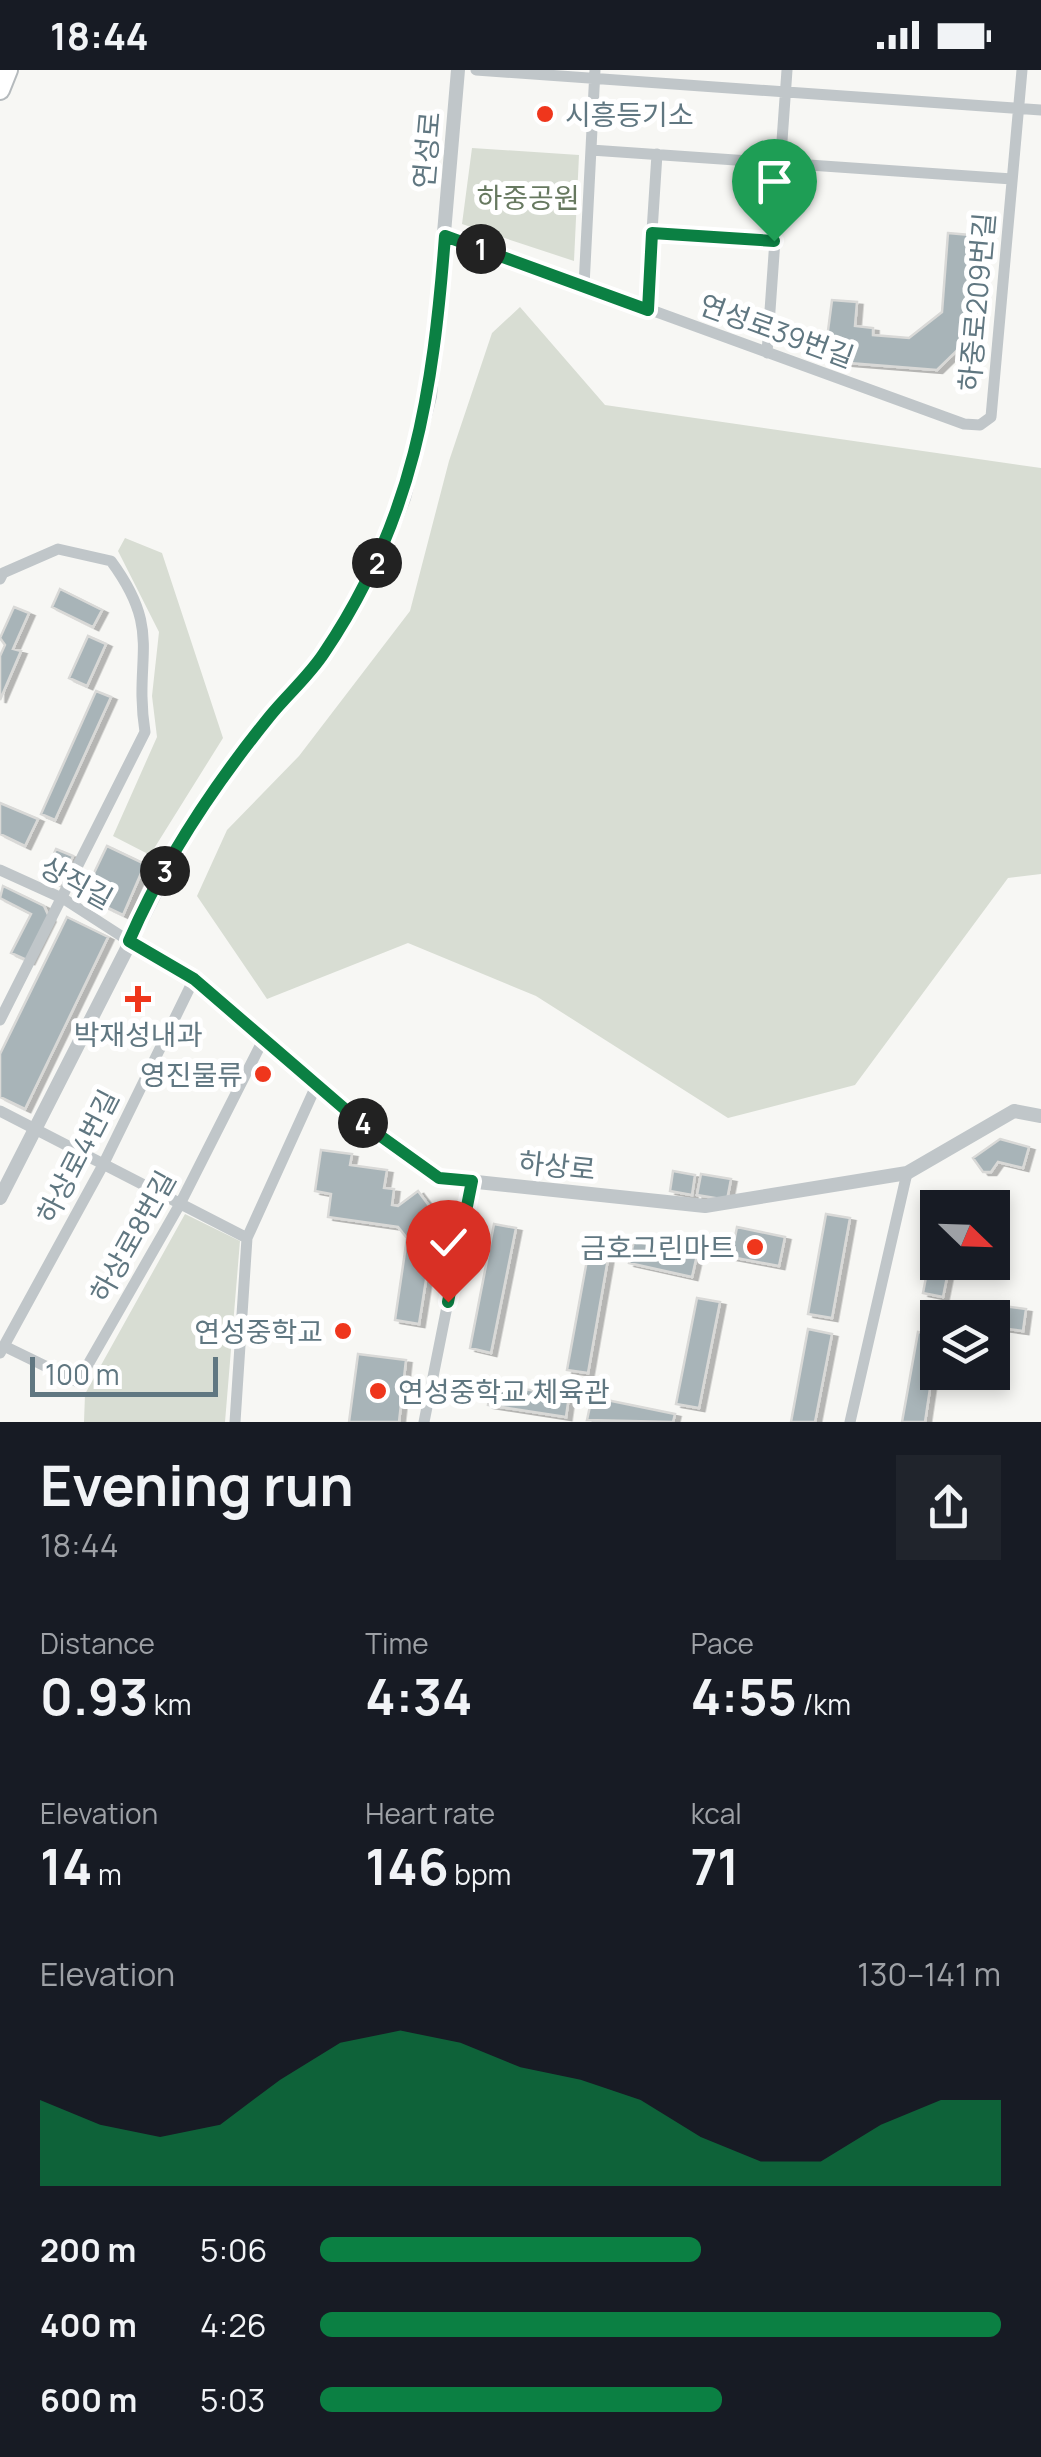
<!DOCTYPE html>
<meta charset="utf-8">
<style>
:root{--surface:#171b24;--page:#20242c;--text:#f1f3f6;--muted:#9ea1a6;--accent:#0b8043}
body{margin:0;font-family:Manrope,"Noto Sans KR",sans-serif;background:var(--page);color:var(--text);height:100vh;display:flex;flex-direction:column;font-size:38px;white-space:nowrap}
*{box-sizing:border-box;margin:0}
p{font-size:32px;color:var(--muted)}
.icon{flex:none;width:55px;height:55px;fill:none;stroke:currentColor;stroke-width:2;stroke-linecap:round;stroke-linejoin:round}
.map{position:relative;height:1352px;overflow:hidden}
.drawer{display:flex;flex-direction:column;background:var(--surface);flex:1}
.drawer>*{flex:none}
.needle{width:65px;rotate:113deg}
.fabs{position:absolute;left:920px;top:1120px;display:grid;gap:20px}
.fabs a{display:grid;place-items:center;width:90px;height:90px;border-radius:0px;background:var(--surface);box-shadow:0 5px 15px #0003;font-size:50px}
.scale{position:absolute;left:30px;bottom:25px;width:188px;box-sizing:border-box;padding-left:10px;border:5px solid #607781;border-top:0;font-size:28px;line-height:35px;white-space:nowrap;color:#607781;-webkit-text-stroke:8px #fff;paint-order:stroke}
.pin{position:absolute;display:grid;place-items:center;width:85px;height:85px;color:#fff;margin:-102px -42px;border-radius:50% 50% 50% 0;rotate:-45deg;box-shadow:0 0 10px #0007}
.pin .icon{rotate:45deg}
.km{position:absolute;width:50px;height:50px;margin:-25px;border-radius:50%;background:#222;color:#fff;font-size:28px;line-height:50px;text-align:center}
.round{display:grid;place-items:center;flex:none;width:105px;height:105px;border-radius:0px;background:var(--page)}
.summary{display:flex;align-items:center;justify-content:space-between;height:170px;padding:0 40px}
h1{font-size:55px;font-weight:700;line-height:75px}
.stats{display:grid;grid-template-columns:repeat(3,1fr);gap:15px;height:170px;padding:10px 40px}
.stats div{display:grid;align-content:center}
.stats b{font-size:50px;font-weight:700}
.stats small{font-size:28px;font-weight:400}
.stats p{font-size:28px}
.chart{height:280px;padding:20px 40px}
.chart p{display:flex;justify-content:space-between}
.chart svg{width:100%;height:180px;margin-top:10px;fill:var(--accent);opacity:.7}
ul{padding:0 40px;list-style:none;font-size:32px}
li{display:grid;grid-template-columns:160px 120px 1fr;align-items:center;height:75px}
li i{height:25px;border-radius:12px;background:var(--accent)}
.status{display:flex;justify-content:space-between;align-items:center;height:70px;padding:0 50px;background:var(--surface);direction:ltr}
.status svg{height:28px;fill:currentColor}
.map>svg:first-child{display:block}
.green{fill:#d8ddd3}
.building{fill:#a8b4b8;stroke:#d9d9d7;stroke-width:2.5;filter:url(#shadow)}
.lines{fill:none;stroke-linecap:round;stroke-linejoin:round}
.trunk-casing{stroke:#b5babd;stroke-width:22}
.minor{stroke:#c0c6c9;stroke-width:11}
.tertiary{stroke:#c0c6c9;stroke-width:14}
.trunk{stroke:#fff;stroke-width:18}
.route-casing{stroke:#fff;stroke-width:20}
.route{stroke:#0b8043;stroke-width:12}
.poi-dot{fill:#ef361c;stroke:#fff;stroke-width:4}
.labels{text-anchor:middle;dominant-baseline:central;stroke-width:10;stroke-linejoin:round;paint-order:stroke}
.poi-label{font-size:28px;fill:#607781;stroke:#fff;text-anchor:end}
.street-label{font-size:28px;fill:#607781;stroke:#fff}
.park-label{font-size:28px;fill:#677960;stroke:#fff}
</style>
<div class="status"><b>18:44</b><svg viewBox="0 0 49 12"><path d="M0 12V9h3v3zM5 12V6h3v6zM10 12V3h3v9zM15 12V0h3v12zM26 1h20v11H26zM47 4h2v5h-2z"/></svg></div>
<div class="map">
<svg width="1041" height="1352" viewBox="0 0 1041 1352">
<defs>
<filter id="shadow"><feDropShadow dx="5.5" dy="3" stdDeviation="0" flood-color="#0004"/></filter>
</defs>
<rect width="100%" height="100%" fill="#f7f7f4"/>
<path class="green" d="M472 78 579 85 574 191 462 154Z
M520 237 605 335 1041 398V804L1008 808 855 1015 728 1048 536 926 408 873 267 929 197 826 227 760 299 686 410 541 449 391 492 263Z
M125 468 162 483 223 668 150 785 113 766 157 667 152 626 159 562 118 481Z
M185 1144 240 1171 225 1352H84L85 1324Z"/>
<path class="building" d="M948 163 981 166 973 265 937 300 824 291 832 230 857 232 855 256 873 258V265L909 268 942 242Z
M60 519 102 540 93 557 52 537Z
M14 537 29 543 13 579 21 581 0 630V586L5 575 0 568Z
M88 566 106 574 87 616 69 608Z
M96 621 111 627 55 750 41 744Z
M0 733 38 749 25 776 0 764Z
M107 776 145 794 123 845 83 826Z
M56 779 73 786 60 815 43 808Z
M3 816 44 836 50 849 29 891 11 883 31 844 0 828Z
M67 847 108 867 25 1039 0 1027V984Z
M1000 1069 1029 1077 1023 1098 998 1092 991 1102H983L973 1088Z
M321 1080 352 1084 350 1095 387 1100 384 1118 394 1119 392 1135 398 1136 418 1121 445 1157 433 1166 419 1254 395 1250 407 1168 398 1157 328 1147 331 1124 315 1121Z
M673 1101 695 1105 692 1125 670 1121Z
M701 1104 731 1109 727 1130 697 1125Z
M941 1125 962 1129 960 1138H939Z
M826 1144 850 1148 832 1248 808 1244Z
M938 1144V1192H950L943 1227 923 1223Z
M494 1154 516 1158 491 1283 470 1278Z
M737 1157 785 1167 779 1196 731 1187Z
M634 1171 697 1185 692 1207 629 1193Z
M589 1179 609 1183 588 1303 567 1300Z
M697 1228 720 1232 699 1338 676 1334Z
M982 1233 1026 1239 1023 1261 992 1257V1248H980Z
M808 1259 832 1264 815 1352H791Z
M918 1262 938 1265 925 1352H902Z
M358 1284 406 1290 399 1352H349Z
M491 1314 569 1326 566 1347 488 1335Z
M592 1327 675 1344 673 1352 587 1350Z"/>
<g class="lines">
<defs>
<path id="trunk" d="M0 20 8 0"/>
</defs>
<use href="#trunk" class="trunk-casing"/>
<path class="minor" d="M476 0 1041 40
M591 80 1012 109
M652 163 775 171
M445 165 964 354 980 355 991 347 1022 0
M584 216 595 0
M647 239 657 84
M767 283 787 0
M0 509 3 503 58 479 111 491C164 563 133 585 145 662L0 950
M0 800 64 829 129 871
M0 1041 247 1168 316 1016
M4 1276 78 1312 180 1134 263 970
M0 1283 103 1095 194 909
M235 1352 247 1168
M424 1352 472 1111
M850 1352 907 1103"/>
<path class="tertiary" d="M129 871 194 909 354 1047 439 1108 705 1136 907 1103 1014 1041 1041 1046
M0 1128 194 747 270 646 323 586 382 484 404 428 430 326 458 0"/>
<use href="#trunk" class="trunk"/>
</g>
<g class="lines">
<defs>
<path id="route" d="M448 1232 472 1111 439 1108 354 1047 194 909 129 871C164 790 214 715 270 646 287 625 309 606 324 583 414 450 433 322 445 166L648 240 652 163 774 171"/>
</defs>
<use href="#route" class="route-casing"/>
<use href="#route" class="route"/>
</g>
<g class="poi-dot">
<circle cx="545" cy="44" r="10"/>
<path d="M133 914h10v10h10v10h-10v10h-10v-10h-10v-10h10z"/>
<circle cx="263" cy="1004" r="10"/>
<circle cx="755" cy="1177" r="10"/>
<circle cx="343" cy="1261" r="10"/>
<circle cx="378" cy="1321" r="10"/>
</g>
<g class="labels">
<g class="poi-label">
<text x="565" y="44" text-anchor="start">시흥등기소</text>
<text x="138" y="964" text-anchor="middle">박재성내과</text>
<text x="243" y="1004">영진물류</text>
<text x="735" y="1177">금호그린마트</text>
<text x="323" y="1261">연성중학교</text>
<text x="398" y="1321" text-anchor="start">연성중학교 체육관</text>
</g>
<g class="street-label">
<text transform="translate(426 80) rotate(-85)">연성로</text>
<text transform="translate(976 232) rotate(-85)">하중로209번길</text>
<text transform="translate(777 260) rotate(20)">연성로39번길</text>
<text transform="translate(77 812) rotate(29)">상직길</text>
<text transform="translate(77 1086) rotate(-63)">하상로4번길</text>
<text transform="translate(557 1095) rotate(6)">하상로</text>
<text transform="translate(132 1166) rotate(-61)">하상로8번길</text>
</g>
<g class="park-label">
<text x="528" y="127">하중공원</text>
</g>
</g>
</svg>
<div class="fabs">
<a><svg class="needle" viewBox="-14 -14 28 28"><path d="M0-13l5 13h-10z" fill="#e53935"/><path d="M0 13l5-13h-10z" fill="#9ea1a6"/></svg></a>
<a><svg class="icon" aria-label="layers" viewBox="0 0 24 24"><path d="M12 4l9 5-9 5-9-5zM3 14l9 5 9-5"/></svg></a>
</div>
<div class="scale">100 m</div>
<div class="pin" style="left:774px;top:171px;background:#1e9e55"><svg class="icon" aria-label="arrive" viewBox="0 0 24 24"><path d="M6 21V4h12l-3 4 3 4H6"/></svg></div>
<div class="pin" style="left:448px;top:1232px;background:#d93025"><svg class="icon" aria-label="check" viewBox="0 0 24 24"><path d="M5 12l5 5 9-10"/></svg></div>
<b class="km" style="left:481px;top:179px">1</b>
<b class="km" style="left:377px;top:493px">2</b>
<b class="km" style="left:165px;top:801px">3</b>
<b class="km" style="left:363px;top:1053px">4</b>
</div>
<section class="drawer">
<div class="summary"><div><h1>Evening run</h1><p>18:44</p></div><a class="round"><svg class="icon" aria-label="share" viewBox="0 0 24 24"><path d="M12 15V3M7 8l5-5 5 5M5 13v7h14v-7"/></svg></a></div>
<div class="stats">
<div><p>Distance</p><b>0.93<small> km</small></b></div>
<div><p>Time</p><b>4:34</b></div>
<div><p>Pace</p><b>4:55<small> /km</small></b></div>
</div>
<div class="stats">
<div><p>Elevation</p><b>14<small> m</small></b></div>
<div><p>Heart rate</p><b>146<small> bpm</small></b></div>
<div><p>kcal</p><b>71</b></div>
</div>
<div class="chart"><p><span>Elevation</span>130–141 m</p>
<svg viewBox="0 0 160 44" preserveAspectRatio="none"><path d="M0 44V23L10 29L20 32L30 29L40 18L50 9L60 6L70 9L80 15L90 18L100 23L110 32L120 38L130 38L140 29L150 23L160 23V44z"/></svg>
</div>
<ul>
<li><b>200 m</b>5:06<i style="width:56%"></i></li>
<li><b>400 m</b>4:26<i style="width:100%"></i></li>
<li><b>600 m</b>5:03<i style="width:59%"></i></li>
</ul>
</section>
